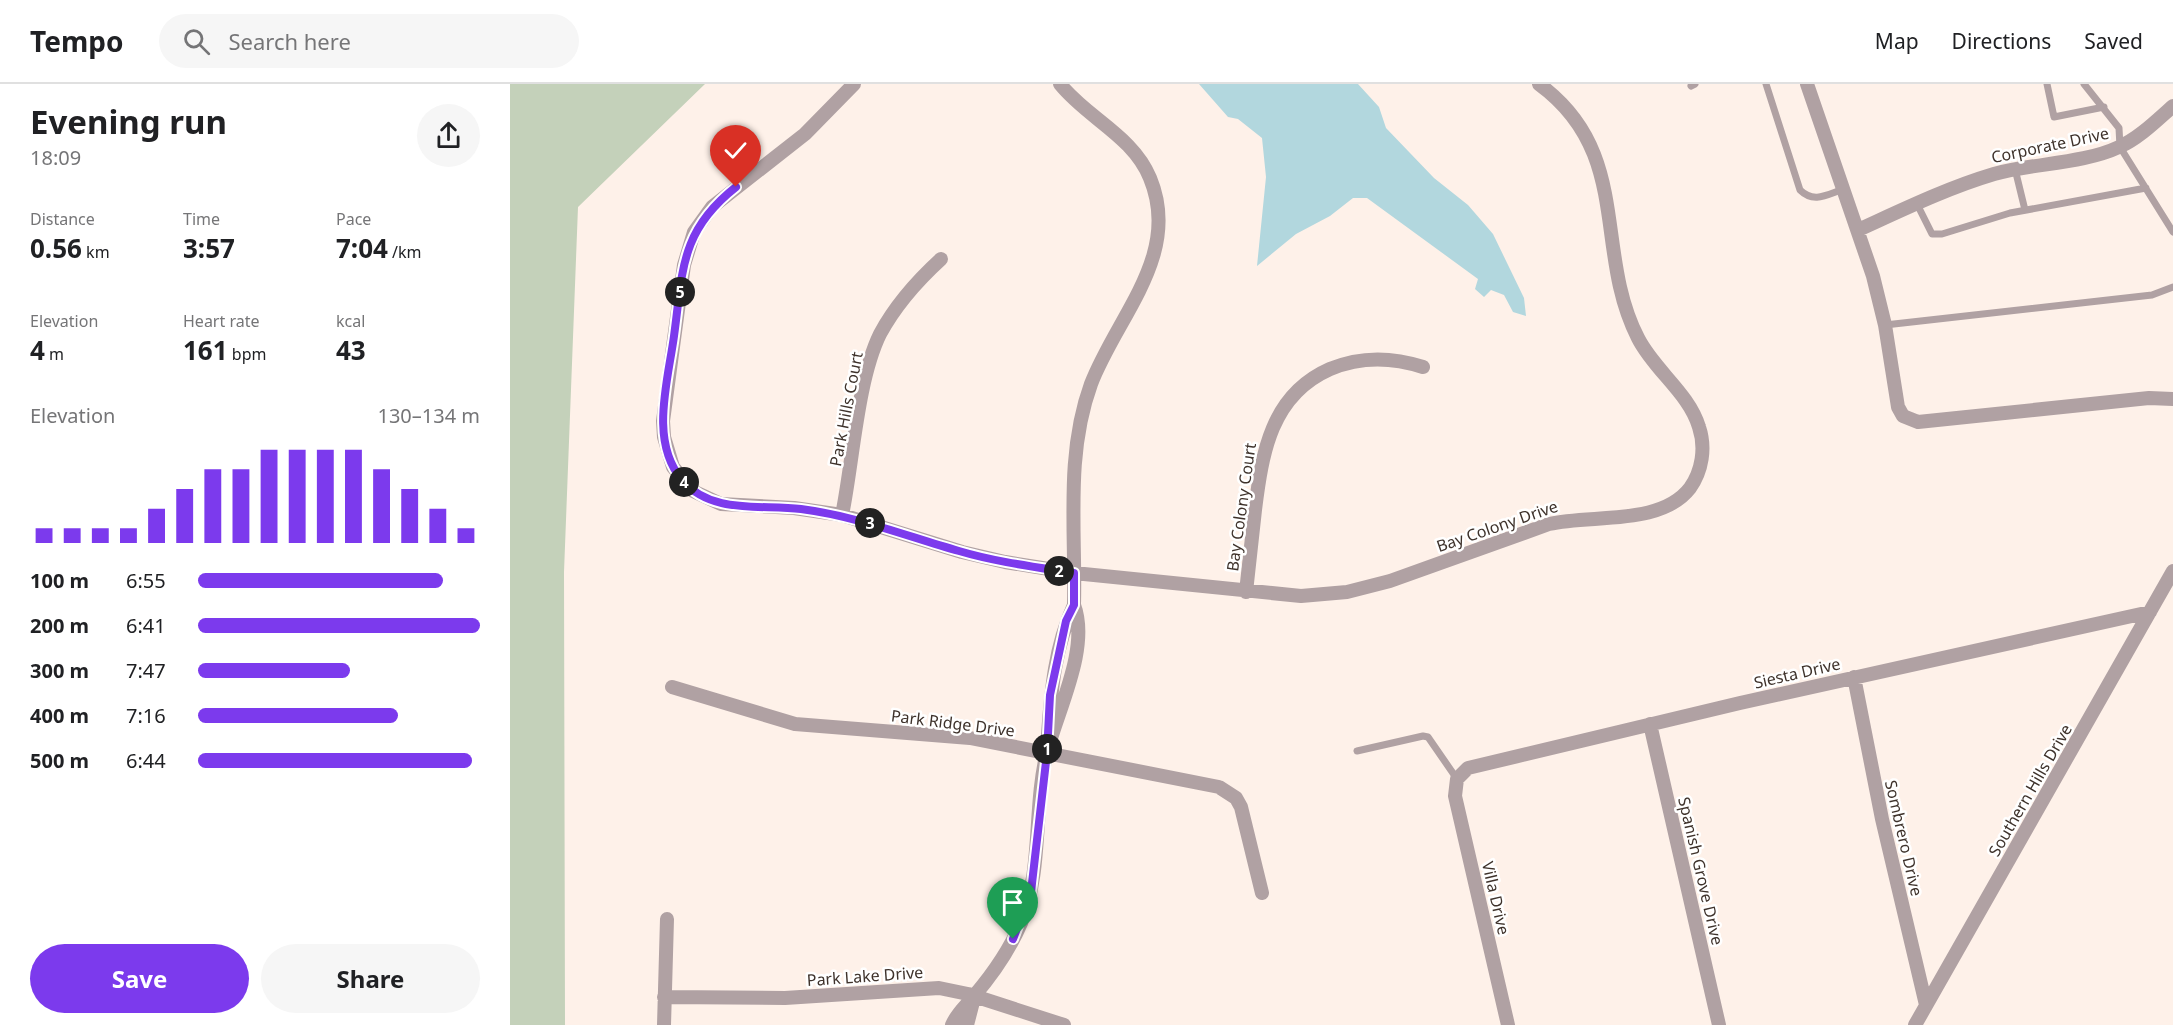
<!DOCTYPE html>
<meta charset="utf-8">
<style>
:root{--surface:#fff;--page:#f6f6f6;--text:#202124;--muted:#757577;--line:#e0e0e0;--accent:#7c3aed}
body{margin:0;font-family:"Noto Sans",sans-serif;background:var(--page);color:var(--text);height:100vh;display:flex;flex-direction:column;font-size:22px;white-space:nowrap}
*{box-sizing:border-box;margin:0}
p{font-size:20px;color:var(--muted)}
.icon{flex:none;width:33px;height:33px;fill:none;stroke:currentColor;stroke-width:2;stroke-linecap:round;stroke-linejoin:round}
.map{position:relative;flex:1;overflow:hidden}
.sheet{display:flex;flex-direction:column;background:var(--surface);width:510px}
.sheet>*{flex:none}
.pin{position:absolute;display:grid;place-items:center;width:51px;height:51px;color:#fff;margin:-62px -26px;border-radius:50% 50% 50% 0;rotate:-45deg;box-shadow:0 0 6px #0007}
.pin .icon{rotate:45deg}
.km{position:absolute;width:30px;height:30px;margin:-15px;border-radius:50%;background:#222;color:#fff;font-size:16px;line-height:30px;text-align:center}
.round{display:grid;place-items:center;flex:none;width:63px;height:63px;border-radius:32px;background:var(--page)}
.summary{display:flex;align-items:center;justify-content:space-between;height:102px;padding:0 30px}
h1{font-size:33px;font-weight:700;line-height:45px}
.metrics{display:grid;grid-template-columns:repeat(3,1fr);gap:9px;height:102px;padding:6px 30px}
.metrics div{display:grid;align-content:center}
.metrics b{font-size:26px;font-weight:700}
.metrics small{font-size:16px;font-weight:400}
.metrics p{font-size:16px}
.chart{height:168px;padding:12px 30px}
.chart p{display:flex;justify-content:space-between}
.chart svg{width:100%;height:108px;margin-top:6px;stroke:var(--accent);stroke-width:6}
.cta{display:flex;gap:12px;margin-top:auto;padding:12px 30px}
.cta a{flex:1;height:69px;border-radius:36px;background:var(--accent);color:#fff;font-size:24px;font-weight:700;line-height:69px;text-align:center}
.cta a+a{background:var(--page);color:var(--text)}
ul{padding:0 30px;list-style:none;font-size:20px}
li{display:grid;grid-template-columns:96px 72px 1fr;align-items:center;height:45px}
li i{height:15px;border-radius:8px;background:var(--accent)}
header{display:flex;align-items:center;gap:36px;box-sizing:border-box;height:84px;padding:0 30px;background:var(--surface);border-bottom:2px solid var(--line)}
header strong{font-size:28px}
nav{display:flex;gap:33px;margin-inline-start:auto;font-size:21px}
.search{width:420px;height:54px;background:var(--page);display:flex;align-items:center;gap:15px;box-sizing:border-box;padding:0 21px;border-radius:33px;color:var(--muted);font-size:22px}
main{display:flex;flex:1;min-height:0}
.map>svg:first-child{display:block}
.green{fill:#c4d1ba}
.water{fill:#b2d7de}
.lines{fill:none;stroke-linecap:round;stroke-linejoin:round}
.service{stroke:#b0a1a3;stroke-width:7}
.minor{stroke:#b0a1a3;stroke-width:14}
.route-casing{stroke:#fff;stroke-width:12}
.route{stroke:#7c3aed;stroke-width:8}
.labels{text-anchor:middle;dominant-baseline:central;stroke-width:5;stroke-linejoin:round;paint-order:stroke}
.street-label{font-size:16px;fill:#3e322b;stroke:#fff}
</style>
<header>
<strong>Tempo</strong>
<div class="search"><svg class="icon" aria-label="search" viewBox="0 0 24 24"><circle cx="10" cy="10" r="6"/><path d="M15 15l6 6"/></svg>Search here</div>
<nav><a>Map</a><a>Directions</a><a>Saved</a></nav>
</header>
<main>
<section class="sheet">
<div class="summary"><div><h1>Evening run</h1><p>18:09</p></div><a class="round"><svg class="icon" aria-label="share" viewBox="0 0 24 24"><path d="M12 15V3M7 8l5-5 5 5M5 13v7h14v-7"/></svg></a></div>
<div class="metrics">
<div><p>Distance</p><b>0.56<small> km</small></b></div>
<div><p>Time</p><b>3:57</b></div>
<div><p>Pace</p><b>7:04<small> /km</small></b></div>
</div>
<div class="metrics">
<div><p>Elevation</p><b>4<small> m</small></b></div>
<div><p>Heart rate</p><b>161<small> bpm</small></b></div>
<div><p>kcal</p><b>43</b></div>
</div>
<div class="chart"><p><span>Elevation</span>130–134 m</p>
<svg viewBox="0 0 160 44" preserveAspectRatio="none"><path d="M5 44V38M15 44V38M25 44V38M35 44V38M45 44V30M55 44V22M65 44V14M75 44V14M85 44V6M95 44V6M105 44V6M115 44V6M125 44V14M135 44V22M145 44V30M155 44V38"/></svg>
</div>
<ul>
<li><b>100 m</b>6:55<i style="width:87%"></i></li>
<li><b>200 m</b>6:41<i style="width:100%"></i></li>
<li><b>300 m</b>7:47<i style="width:54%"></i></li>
<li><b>400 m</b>7:16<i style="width:71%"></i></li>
<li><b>500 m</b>6:44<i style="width:97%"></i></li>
</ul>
<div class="cta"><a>Save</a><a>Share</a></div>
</section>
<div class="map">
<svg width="1663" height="941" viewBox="0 0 1663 941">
<rect width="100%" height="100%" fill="#fef1e9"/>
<path class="green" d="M0 0H195L68 123 54 488 55 941H0Z"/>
<path class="water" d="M689 0H848L869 23 876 44 924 94 958 121 983 150 1014 214 1016 232 1003 228 994 211 981 206 974 213 965 205 968 195 857 114H843L820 132 786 150 747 182 756 93 752 54 728 35 718 33Z"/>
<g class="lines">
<path class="service" d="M1256 0 1290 106C1304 120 1318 110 1334 105
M1537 0 1544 33 1594 23
M1574 0 1609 44 1610 63 1663 148
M1181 2 1185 0
M1505 85 1515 126
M1407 120 1422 150H1432L1500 129 1636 104
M1375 241 1642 211 1663 203
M847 667 913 652 918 653 947 695"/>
<path class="minor" d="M344 0 295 50 202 123 184 148 174 181 153 337 154 353 163 383 183 407 211 420 284 424 332 431 452 468 495 478 564 489 791 512 837 508 880 497 1039 440C1082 430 1151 442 1180 404 1192 387 1196 364 1189 343 1179 309 1144 286 1128 254 1083 166 1123 69 1029 0
M1297 0 1363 192 1375 241 1388 323 1393 332 1408 338 1639 314 1663 315
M1348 146C1392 126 1437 104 1484 90 1523 79 1573 80 1609 63 1629 54 1646 37 1663 22
M332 431C343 378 347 297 370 250 385 222 408 196 431 175
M736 508C739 481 742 453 745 426 752 369 761 311 820 285 851 272 882 273 913 283
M1344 593 1372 735 1416 921
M162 603 285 640 460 654 709 703 726 714 731 723 752 809
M1140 640 1209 941
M538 651C541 607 545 562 564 521
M154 913 275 914 429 904 458 910 554 941
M154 941 157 835
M442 941C447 929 456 922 464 912 482 891 500 865 511 839 533 785 523 724 537 668 548 625 580 564 564 521 566 448 555 371 581 300 607 232 672 171 640 94 623 52 577 34 550 0
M457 941 464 914
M998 941 945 712 947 695 958 684 1230 619 1640 528
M1405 941 1663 487"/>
</g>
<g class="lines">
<defs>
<path id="route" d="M226 103C170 147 173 186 164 252 158 297 139 357 172 396 202 431 251 420 291 425 346 432 396 452 449 467 486 478 526 483 564 489V521L556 537 540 611 537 669 521 808 503 855"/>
</defs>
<use href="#route" class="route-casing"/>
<use href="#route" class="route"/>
</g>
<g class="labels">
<g class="street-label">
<text transform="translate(1540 61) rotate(-12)">Corporate Drive</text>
<text transform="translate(336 325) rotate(-79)">Park Hills Court</text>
<text transform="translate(731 423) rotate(-82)">Bay Colony Court</text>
<text transform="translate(987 442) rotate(-19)">Bay Colony Drive</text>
<text transform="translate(1287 589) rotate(-13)">Siesta Drive</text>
<text transform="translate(443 639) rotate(7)">Park Ridge Drive</text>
<text transform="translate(1520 706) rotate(-60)">Southern Hills Drive</text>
<text transform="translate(1394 754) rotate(77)">Sombrero Drive</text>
<text transform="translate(1191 787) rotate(77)">Spanish Grove Drive</text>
<text transform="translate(986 814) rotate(77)">Villa Drive</text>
<text transform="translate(355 892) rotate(-4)">Park Lake Drive</text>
</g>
</g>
</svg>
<div class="pin" style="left:503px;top:855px;background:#1e9e55"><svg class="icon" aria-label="arrive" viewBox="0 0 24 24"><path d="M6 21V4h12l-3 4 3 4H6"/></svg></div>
<div class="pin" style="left:226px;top:103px;background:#d93025"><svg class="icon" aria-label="check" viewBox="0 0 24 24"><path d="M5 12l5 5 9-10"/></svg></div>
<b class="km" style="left:537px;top:665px">1</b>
<b class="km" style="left:549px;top:487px">2</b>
<b class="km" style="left:360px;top:439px">3</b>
<b class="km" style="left:174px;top:398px">4</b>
<b class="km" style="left:170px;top:208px">5</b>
</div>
</main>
